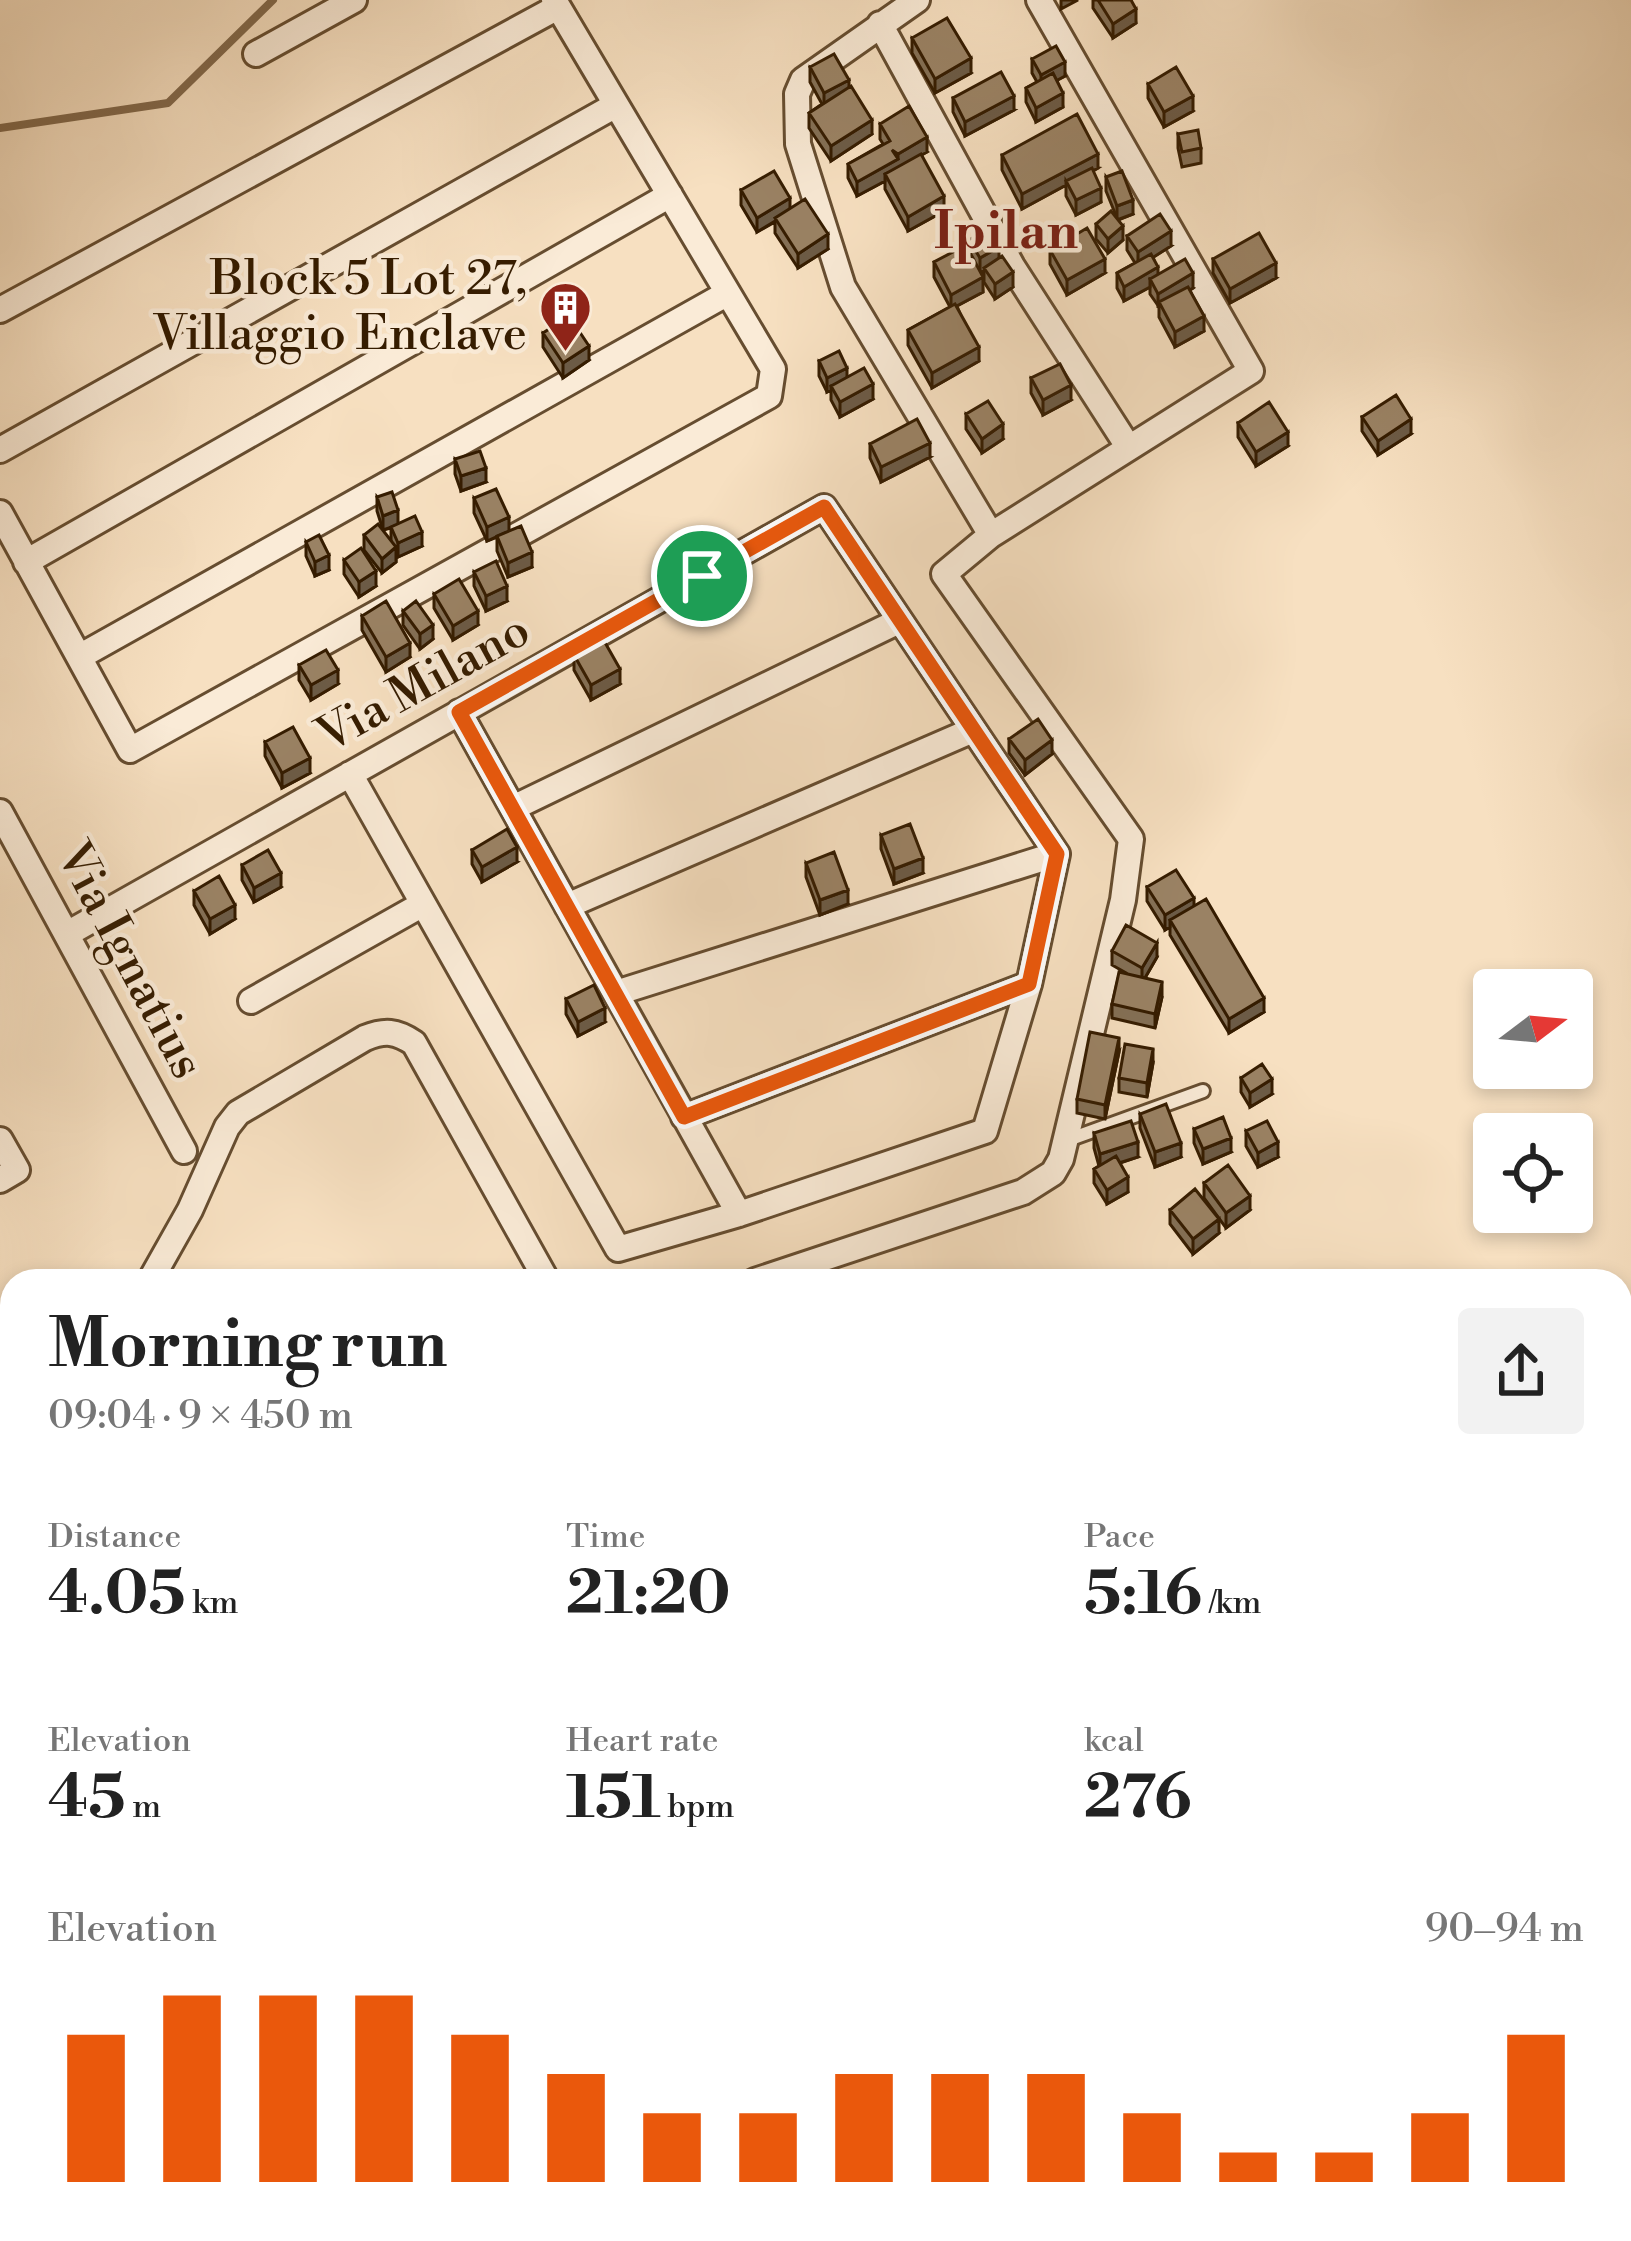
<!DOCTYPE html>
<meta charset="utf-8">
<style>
:root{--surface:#fff;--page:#f2f2f2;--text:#222;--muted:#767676;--accent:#ea580c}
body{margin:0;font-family:"Libre Bodoni",serif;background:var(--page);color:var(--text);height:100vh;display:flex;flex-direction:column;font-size:45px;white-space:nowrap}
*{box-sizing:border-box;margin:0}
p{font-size:39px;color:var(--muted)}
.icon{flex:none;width:66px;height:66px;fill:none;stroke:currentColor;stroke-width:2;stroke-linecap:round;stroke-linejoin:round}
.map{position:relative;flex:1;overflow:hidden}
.details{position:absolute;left:0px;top:1269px;width:1632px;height:972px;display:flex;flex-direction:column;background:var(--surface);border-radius:36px 36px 0 0;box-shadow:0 6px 18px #0003}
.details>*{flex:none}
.needle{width:78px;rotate:74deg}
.tools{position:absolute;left:1473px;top:969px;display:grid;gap:24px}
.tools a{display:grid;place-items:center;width:120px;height:120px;border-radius:12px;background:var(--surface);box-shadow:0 6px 18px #0003;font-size:60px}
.pin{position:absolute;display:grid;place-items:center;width:102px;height:102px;color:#fff;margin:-51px;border:6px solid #fff;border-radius:50%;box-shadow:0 3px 12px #0007}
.round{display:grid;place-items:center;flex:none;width:126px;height:126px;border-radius:12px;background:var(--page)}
.head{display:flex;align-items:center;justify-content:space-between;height:204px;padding:0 48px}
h1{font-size:66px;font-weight:700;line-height:90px}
.stats{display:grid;grid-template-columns:repeat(3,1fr);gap:18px;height:204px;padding:12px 48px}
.stats div{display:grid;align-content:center}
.stats b{font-size:60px;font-weight:700}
.stats small{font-size:33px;font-weight:400}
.stats p{font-size:33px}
.chart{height:336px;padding:24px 48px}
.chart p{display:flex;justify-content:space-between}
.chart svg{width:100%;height:216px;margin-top:12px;stroke:var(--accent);stroke-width:6}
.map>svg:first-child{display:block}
.water{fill:#b59d7f;stroke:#82694c;stroke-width:3}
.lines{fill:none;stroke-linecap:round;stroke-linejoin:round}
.stream{stroke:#82694c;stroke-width:8}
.lane-casing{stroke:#664d30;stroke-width:18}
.street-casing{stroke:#664d30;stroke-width:30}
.lane{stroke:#faebd7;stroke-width:12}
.street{stroke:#faebd7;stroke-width:24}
.wall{fill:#847056;stroke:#351c00;stroke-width:3}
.shaded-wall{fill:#6c5b46;stroke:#351c00;stroke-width:3}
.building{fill:#9a8264;stroke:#351c00;stroke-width:3}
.route-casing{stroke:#fff;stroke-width:24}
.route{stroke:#ea580c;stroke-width:15}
.labels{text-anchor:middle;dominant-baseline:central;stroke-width:9;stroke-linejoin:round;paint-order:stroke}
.poi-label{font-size:48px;fill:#351c00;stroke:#faebd7;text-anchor:end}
.street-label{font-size:48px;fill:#351c00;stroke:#faebd7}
.neighbourhood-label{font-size:51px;font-weight:bold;fill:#7a1f14;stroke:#faebd7}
</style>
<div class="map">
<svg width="1631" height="2241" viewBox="0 0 1631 2241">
<rect width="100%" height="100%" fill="#f7e0c1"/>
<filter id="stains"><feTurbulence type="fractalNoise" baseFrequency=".00167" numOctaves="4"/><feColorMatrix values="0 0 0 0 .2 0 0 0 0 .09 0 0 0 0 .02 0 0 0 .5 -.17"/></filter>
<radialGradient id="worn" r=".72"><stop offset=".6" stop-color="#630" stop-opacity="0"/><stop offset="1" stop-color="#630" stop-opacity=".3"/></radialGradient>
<path class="water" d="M1631 1973V2109L1620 2117V1978Z
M1192 2229H1465L1448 2241H1145Z"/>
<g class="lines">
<path class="stream" d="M0 128 168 103 273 0"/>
<defs>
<path id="lane" d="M1065 1141 1203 1091"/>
<path id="street" d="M917 0 803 80 797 94 798 144 843 287 991 535
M880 24 1012 266 1129 448
M256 54 354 0
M0 310 558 7
M0 450 616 105
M0 513 130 750 769 396 773 369 554 0
M26 562 670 195
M79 657 728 293
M459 712 739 1214
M513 808 899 621
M0 812 184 1151
M567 906 973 730
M67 934 824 507 1057 854 1029 984 985 1131 739 1214 618 1249 350 774
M616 993 1057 854
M251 1001 423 904
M684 1117 1029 984
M0 1140 17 1170 0 1180
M150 1281 190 1210 227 1127 238 1113 365 1038C385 1030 396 1031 414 1043L547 1281
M755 1281 1023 1192 1053 1173 1061 1159 1123 900 1131 839 944 574 991 535 1251 371 1039 0
M0 1494 12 1486"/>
</defs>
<use href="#lane" class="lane-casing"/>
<use href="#street" class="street-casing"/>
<use href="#lane" class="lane"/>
<use href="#street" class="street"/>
</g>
<path class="wall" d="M1093 0H1131L1136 23 1113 38 1093 8Z
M912 38 971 73 935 93 912 53Z
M1032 59 1065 76 1057 80 1063 107 1036 122 1026 102V88L1037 82 1032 73Z
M810 67 849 87 872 134 831 161 809 128V113L822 104 810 82Z
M1148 84 1193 111 1164 127 1148 98Z
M953 98 1014 110 965 136 953 112Z
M880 124 927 152 921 155 944 211 908 231 885 189V181L857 196 848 178V164L883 144 880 139Z
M1178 134 1201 148V163L1182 167 1178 148Z
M1002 155 1098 168 1093 171 1101 202 1076 215 1066 196V185L1022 209 1002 170Z
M1106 177 1133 214 1118 220 1123 240 1108 253 1096 239V224L1117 218 1106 191Z
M741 190 790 208 828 249 798 268 775 233V222L757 232 741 205Z
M1127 236 1171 246 1153 257 1158 274 1193 288 1190 290 1204 331 1175 347 1159 317V307L1150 294V287L1124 301 1117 288V273L1135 263 1127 250Z
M969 240 999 258 1013 287 995 299 984 282V270L981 272 983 292 957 306 979 361 932 388 908 345V330L950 307 934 277V262L969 251Z
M1050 250 1105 273 1067 295 1050 264Z
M1213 259 1276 278 1230 303 1213 273Z
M543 333 589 360 563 378 543 347Z
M819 361 847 377 873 399 840 417 831 400V390L827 392 819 376Z
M1031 378 1071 400 1043 415 1031 393Z
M966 414 1003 439 982 453 966 429Z
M1362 417 1411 434 1378 455 1362 431Z
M1238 423 1288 446 1256 466 1238 437Z
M870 444 930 457 881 482 870 458Z
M455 459 486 482 461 491 455 474Z
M377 497 398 524 422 546 398 557 396 553V562L382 573 364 550V535L391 541V528L383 530 377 511Z
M474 498 509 531 532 567 508 577 497 551V537L487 541 474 513Z
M306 542 329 570 315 576 306 556Z
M344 560 376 586 359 597 344 574Z
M474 572 507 601 486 611 474 586Z
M434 594 478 625 453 640 434 608Z
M403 611 433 639 420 649 403 625Z
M362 616 410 657 386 672 362 630Z
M574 655 620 684 591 700 574 670Z
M299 665 338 684 311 700 299 680Z
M1009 739 1052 754 1025 775 1009 753Z
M265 742 310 773 282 788 265 756Z
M881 835 923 873 894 884 881 849Z
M472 850 517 862 482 882 472 864Z
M806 863 848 904 820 915 806 877Z
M242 865 281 887 254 902 242 880Z
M1147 887 1194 906 1264 1012 1229 1033 1170 935V927L1165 930 1147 901Z
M194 891 235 919 210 934 194 905Z
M1112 951 1157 957 1145 978 1162 997 1155 1028 1112 1018V1004L1126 973 1112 965Z
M566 999 605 1022 578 1036 566 1014Z
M1119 1052 1105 1119 1077 1113V1099Z
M1153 1063 1147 1097 1119 1092V1078Z
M1241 1078 1272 1094 1250 1107 1241 1092Z
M1140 1114 1181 1157 1155 1167 1140 1128Z
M1194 1129 1231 1152 1203 1164 1194 1143Z
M1246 1131 1278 1157 1258 1167 1246 1146Z
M1094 1133 1138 1157 1120 1163 1128 1192 1107 1204 1094 1183V1169L1099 1166 1094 1148Z
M1204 1183 1250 1210 1226 1228 1204 1198Z
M1170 1210 1219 1233 1193 1254 1170 1224Z"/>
<path class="shaded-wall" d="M1061 0H1078L1061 9Z
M1136 9V23L1113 38V24Z
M971 58V73L935 93V79Z
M1065 62V76L1041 89V75Z
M849 80V95L824 108V93Z
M1063 93V107L1036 122V108Z
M1014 96V110L965 136V122Z
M1193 96V111L1164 127V112Z
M872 120V134L831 161V146Z
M927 137V152L898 169 885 174V181L857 196V182L898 159V154Z
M1098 154V168L1068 184 1066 181V185L1022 209V194Z
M1101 188V202L1076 215V200Z
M944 196V211L908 231V217Z
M790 198V212L757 232V218Z
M1133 200V214L1117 220V206Z
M1123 226V240L1108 253V239Z
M1171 231V246L1138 267V252Z
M828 234V249L798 268V254Z
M999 247V262L980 273V258Z
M1105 259V273L1067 295V280Z
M1276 263V278L1230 303V289Z
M1158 267V282L1150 279V287L1124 301V287Z
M1013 272V287L995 299V284Z
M1193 273V288L1161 306 1159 302 1158 308V294Z
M983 277V292L951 309V295Z
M1204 316V331L1175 347V332Z
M589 346V360L563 378V363Z
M979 347V361L932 388V373Z
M847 368V382L831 386V390L827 392V378Z
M873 384V399L840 417V402Z
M1071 385V400L1043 415V400Z
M1411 419V434L1378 455V441Z
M1003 424V439L982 453V439Z
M1288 432V446L1256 466V452Z
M930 443V457L881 482V467Z
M486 468V482L461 491V476Z
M398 510V525L383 530V516Z
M509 517V531L487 541V527Z
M422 532V546L398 557V543Z
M396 547V562L382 573V559Z
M532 552V567L508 577V563Z
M329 555V570L315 576V562Z
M376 571V586L359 597V582Z
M507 586V601L486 611V596Z
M478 611V625L453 640V626Z
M433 625V639L420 649V634Z
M410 643V657L386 672V657Z
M620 669V684L591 700V685Z
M338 670V684L311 700V685Z
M1052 740V754L1025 775V760Z
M310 758V773L282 788V773Z
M517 847V862L482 882V867Z
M923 858V873L894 884V869Z
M281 873V887L254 902V888Z
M848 890V904L820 915V900Z
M1194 898V913L1170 920V927L1165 930V915Z
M235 905V919L210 934V919Z
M1157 943V957L1142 983V968Z
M1162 982V997L1155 1028V1014Z
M1264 998V1012L1229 1033V1019Z
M605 1008V1022L578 1036V1022Z
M1119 1038V1052L1105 1119V1105Z
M1153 1049V1063L1147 1097V1083Z
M1272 1079V1094L1250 1107V1093Z
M1231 1138V1152L1203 1164V1149Z
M1138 1142V1157L1100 1169V1154Z
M1278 1142V1157L1258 1167V1153Z
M1181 1143V1157L1155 1167V1152Z
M1128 1177V1192L1107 1204V1190Z
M1250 1196V1210L1226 1228V1213Z
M1219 1219V1233L1193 1254V1239Z"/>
<path class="building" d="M1098 0H1131L1136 9 1113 24Z
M947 18 971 58 935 79 912 38Z
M1056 46 1065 62 1041 75 1032 59Z
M834 54 849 80 824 93 810 67Z
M1176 67 1193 96 1164 112 1148 84Z
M1001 72 1014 96 965 122 953 98Z
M1053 73 1063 93 1036 108 1026 88Z
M851 86 872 120 831 146 809 113Z
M909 106 927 137 898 154 892 150 898 159 857 182 848 164 890 141 880 124Z
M1077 114 1098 154 1022 194 1002 155Z
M1198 130 1201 148 1182 152 1178 134Z
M921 154 944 196 908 217 885 174Z
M1092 168 1101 188 1076 200 1066 181Z
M774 171 790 198 757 218 741 190Z
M1122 171 1133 200 1117 206 1106 177Z
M805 199 828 234 798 254 775 218Z
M1111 211 1123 226 1108 239 1096 224Z
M1160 214 1171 231 1138 252 1127 236Z
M1087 228 1105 259 1067 280 1050 250Z
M988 229 999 247 980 258 969 240Z
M1259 233 1276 263 1230 289 1213 259Z
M966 245 983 277 951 295 934 262Z
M1151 254 1158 267 1124 287 1117 273Z
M1002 256 1013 272 995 284 984 268Z
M1185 259 1193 273 1158 294 1150 279Z
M1188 287 1204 316 1175 332 1159 302Z
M955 304 979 347 932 373 908 330Z
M569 316 589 346 563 363 543 333Z
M839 351 847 368 827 378 819 361Z
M1060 364 1071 385 1043 400 1031 378Z
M864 368 873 384 840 402 831 386Z
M1396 395 1411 419 1378 441 1362 417Z
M988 401 1003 424 982 439 966 414Z
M1269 402 1288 432 1256 452 1238 423Z
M917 419 930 443 881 467 870 444Z
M480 451 486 468 461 476 455 459Z
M496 489 509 517 487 527 474 498Z
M392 492 398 510 383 516 377 497Z
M415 516 422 532 398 543 391 527Z
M378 524 396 547 382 559 364 535Z
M521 526 532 552 508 563 497 536Z
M319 535 329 555 315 562 306 542Z
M361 548 376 571 359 582 344 560Z
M496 561 507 586 486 596 474 572Z
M459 579 478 611 453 626 434 594Z
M386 601 410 643 386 657 362 616Z
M416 601 433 625 420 634 403 611Z
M603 639 620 669 591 685 574 655Z
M326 650 338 670 311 685 299 665Z
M1038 719 1052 740 1025 760 1009 739Z
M293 727 310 758 282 773 265 742Z
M910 824 923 858 894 869 881 835Z
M507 829 517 847 482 867 472 850Z
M268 850 281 873 254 888 242 865Z
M834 852 848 890 820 900 806 863Z
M1176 870 1194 898 1165 915 1147 887Z
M219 876 235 905 210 919 194 891Z
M1206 899 1264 998 1229 1019 1170 920Z
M1126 925 1157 943 1142 968 1112 951Z
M1119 972 1162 982 1155 1014 1112 1004Z
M594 985 605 1008 578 1022 566 999Z
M1090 1032 1119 1038 1105 1105 1077 1099Z
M1125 1044 1153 1049 1147 1083 1119 1078Z
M1262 1064 1272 1079 1250 1093 1241 1078Z
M1166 1104 1181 1143 1155 1152 1140 1114Z
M1223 1117 1231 1138 1203 1149 1194 1129Z
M1131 1121 1138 1142 1100 1154 1094 1133Z
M1267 1121 1278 1142 1258 1153 1246 1131Z
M1116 1156 1128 1177 1107 1190 1094 1169Z
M1228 1165 1250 1196 1226 1213 1204 1183Z
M1195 1189 1219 1219 1193 1239 1170 1210Z"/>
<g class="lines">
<defs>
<path id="route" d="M824 507 1057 854 1029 984 684 1117 459 712Z"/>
</defs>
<use href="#route" class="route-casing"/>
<use href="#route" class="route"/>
</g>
<defs>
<symbol id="building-pin" viewBox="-11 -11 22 30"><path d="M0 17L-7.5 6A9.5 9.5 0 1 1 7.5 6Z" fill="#8f2418" stroke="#faebd7"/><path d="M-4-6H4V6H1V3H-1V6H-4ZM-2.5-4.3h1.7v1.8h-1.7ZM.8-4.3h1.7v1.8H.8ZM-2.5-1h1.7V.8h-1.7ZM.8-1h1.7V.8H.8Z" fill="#fff"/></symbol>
</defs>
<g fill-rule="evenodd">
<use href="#building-pin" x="536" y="278" width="59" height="81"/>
</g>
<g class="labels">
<g class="poi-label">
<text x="527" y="280">Block 5 Lot 27,<tspan x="527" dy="55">Villaggio Enclave</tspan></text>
</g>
<g class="street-label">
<text transform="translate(424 684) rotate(-29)">Via Milano</text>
<text transform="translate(129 961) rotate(62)">Via Ignatius</text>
</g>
<g class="neighbourhood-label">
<text x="1006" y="233">Ipilan</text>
</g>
</g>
<rect width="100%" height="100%" filter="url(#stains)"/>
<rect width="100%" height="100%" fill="url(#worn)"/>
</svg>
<div class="tools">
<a><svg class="needle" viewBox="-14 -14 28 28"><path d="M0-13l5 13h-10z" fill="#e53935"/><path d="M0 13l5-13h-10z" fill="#767676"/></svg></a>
<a><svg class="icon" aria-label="locate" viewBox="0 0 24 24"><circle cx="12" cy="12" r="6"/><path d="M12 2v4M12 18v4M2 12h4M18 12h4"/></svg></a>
</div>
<div class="pin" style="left:702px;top:576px;background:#1e9e55"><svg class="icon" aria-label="arrive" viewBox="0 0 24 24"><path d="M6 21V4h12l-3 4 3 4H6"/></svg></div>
<section class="details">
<div class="head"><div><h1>Morning run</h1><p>09:04 · 9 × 450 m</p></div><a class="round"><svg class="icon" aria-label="share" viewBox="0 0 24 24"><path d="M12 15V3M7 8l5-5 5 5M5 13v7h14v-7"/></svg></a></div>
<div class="stats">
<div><p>Distance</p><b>4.05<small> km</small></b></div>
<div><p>Time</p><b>21:20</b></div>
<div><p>Pace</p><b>5:16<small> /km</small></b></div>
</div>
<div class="stats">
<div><p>Elevation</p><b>45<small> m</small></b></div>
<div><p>Heart rate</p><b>151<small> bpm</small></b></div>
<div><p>kcal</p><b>276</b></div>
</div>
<div class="chart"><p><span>Elevation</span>90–94 m</p>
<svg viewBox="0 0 160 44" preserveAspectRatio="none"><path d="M5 44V14M15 44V6M25 44V6M35 44V6M45 44V14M55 44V22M65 44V30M75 44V30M85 44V22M95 44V22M105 44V22M115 44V30M125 44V38M135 44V38M145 44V30M155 44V14"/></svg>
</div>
</section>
</div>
